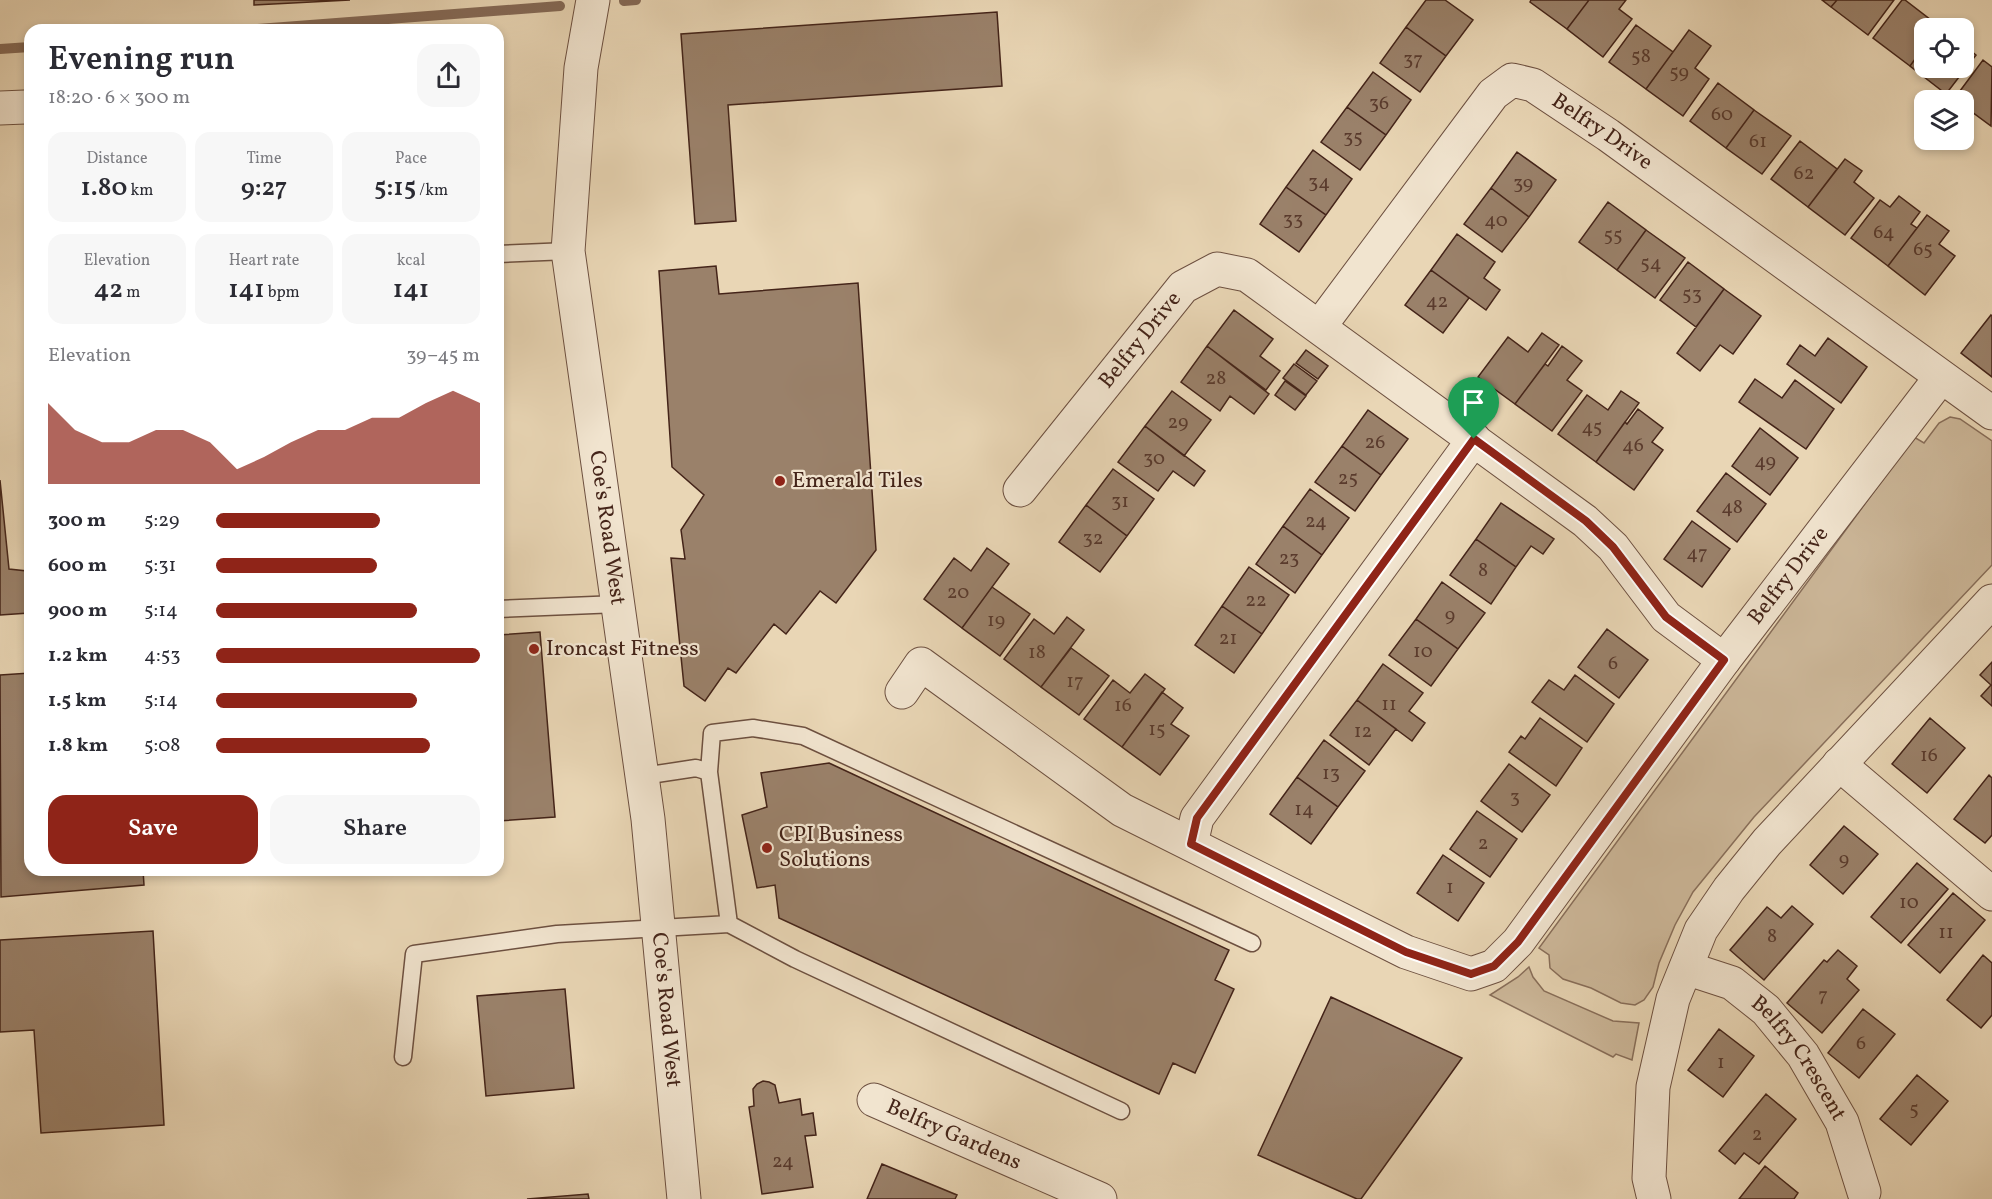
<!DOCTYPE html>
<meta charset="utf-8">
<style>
:root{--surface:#fff;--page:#f7f7f7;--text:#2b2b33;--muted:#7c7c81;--accent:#8f2418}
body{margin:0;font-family:Vollkorn,serif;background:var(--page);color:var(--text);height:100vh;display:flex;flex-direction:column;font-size:22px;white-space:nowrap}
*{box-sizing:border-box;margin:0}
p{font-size:20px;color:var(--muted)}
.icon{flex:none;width:33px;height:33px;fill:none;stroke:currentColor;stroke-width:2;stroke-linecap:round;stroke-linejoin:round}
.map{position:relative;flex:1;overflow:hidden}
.side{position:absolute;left:24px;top:24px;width:480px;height:852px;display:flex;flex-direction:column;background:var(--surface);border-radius:18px;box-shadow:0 3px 9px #0003}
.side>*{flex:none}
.fabs{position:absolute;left:1914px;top:18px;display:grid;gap:12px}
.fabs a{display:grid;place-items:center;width:60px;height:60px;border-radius:12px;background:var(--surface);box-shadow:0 3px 9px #0003;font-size:30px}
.pin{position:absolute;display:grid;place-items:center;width:51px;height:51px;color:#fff;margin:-62px -26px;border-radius:50% 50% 50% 0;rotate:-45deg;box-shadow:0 0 6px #0007}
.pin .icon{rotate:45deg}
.round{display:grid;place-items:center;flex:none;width:63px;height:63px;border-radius:18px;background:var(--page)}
.head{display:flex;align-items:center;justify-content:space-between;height:102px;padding:0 24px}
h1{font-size:33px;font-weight:600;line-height:45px}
.stats{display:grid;grid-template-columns:repeat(3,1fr);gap:9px;height:102px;padding:6px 24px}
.stats div{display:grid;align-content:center;border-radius:15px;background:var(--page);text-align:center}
.stats b{font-size:26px;font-weight:600}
.stats small{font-size:16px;font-weight:400}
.stats p{font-size:16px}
.chart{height:168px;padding:12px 24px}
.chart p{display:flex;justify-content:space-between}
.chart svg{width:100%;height:108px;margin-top:6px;fill:var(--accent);opacity:.7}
.cta{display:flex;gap:12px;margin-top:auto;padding:12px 24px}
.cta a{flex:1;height:69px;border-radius:18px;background:var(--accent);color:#fff;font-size:24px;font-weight:600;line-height:69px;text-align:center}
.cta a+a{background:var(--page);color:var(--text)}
ul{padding:0 24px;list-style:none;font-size:20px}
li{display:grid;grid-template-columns:96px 72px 1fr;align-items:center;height:45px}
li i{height:15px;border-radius:8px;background:var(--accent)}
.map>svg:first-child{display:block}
.green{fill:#cdb89a;stroke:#886e5a;stroke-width:1.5}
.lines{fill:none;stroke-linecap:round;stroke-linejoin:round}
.stream{stroke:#856a57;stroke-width:10}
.building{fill:#9a816a;stroke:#442419;stroke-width:1.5}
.lane-casing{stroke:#6d5040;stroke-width:19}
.street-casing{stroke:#6d5040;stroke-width:35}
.lane{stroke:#f1e4cf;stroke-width:16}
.street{stroke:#f1e4cf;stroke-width:33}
.route-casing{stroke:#fff;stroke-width:12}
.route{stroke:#8f2418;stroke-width:8}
.poi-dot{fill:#8f2418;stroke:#f1e4cf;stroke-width:2}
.labels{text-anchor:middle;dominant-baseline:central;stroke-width:4.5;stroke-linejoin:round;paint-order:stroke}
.number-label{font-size:20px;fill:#5a3b2d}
.street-label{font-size:22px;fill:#442419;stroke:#f1e4cf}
.poi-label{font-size:22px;fill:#442419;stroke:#f1e4cf;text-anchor:start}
</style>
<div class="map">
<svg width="1992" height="1199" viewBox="0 0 1992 1199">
<rect width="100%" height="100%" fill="#e9d6b5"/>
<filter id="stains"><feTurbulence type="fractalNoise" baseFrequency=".00333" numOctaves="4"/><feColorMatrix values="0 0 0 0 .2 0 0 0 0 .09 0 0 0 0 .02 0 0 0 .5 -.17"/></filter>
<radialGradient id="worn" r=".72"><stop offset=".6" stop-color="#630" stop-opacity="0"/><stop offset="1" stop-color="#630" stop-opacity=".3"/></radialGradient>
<path class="green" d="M1950 417 1960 419 1992 441V565L1754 817 1715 865 1693 892 1675 925 1659 963 1653 987 1644 1000 1635 1005 1621 1003 1591 988 1563 979 1550 968 1549 955 1539 948 1914 437 1924 443 1939 423Z
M1529 967 1533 977 1544 991 1613 1021 1639 1023 1632 1060 1616 1054 1613 1057 1490 995 1518 977Z"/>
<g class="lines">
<path class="stream" d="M624 1 636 0
M245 30 560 6
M0 49 30 47"/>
</g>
<path class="building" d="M254 0H350L254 5Z
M1426 0H1445L1473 20 1446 56 1406 27Z
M1531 0H1589L1567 29 1530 2Z
M1589 0H1626L1619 9 1632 19 1603 57 1567 29Z
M1822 0H1837L1831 7Z
M1837 0H1894L1868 35 1831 7Z
M1902 0H1905L1940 27 1924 28V47L1910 66 1873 38Z
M997 12 1002 86 728 105 736 221 695 224 681 34Z
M1636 25 1673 52 1646 89 1609 62Z
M1406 27 1446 56 1420 92 1380 63Z
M1689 30 1711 46 1695 68 1709 79 1683 116 1646 89Z
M1964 45 1976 55 1946 94 1910 66 1924 47V68H1964Z
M1983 60 1992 67 1991 126 1964 106V100L1954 99Z
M1373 72 1411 100 1386 135 1347 107Z
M1718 83 1754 110 1726 148 1690 121Z
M1347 107 1386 135 1360 170 1321 142Z
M1754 110 1791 136 1762 174 1726 148Z
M1800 141 1837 169 1808 207 1771 179Z
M1313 150 1352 179 1326 215 1286 187Z
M1517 152 1556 180 1529 217 1491 188Z
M1845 159 1862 171 1854 182 1874 198 1845 235 1808 207Z
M1286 187 1326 215 1299 252 1260 224Z
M1491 188 1529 217 1502 252 1464 224Z
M1899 196 1920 212 1911 224 1917 228 1888 266 1851 238 1880 200 1890 207Z
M1608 202 1646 230 1617 270 1579 242Z
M1927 215 1949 231 1939 244 1955 256 1925 295 1888 266Z
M1646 230 1685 258 1655 298 1617 270Z
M1457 234 1495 262 1484 278 1500 290 1486 310 1431 270Z
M1688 262 1724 289 1696 327 1660 300Z
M716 266 719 294 858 283 876 550 836 603 820 591 786 634 774 624 736 673 728 668 705 701 684 686 671 558 685 559 681 530 704 495 672 467 659 271Z
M1431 270 1469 298 1443 333 1405 305Z
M1724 289 1761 316 1733 354 1720 345 1700 371 1677 353Z
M1234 310 1273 339 1260 356 1280 371 1266 390 1207 346Z
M1991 315 1992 316V377L1961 353Z
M1542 333 1559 345 1515 404 1478 377 1508 337 1528 352Z
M1828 338 1867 367 1841 403 1787 364 1800 345 1815 356Z
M1207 346 1269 394 1254 414 1230 396 1220 411 1181 382Z
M1562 346 1582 361 1567 380 1582 391 1552 431 1515 404 1545 364 1548 366Z
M1306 350 1328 366 1318 379 1296 363Z
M1294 364 1317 381 1306 395 1283 378Z
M1755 379 1782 398 1795 380 1834 409 1806 449 1739 402Z
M1285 381 1306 396 1295 410 1275 395Z
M1172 391 1211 420 1184 456 1145 426Z
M1621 391 1639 403 1596 462 1558 434 1587 395 1608 410Z
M1638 409 1663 428 1652 442 1663 450 1634 490 1596 462 1625 422 1627 424Z
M1368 410 1408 439 1381 475 1342 446Z
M1145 426 1205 471 1194 486 1173 471 1158 491 1118 462Z
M1760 428 1798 458 1770 495 1732 466Z
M1342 446 1381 475 1355 511 1315 482Z
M1113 469 1154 499 1127 536 1086 505Z
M1726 473 1766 504 1737 542 1697 511Z
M0 480 9 569 27 571 29 613 0 615Z
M1310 489 1349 518 1322 555 1283 526Z
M1501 503 1554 539 1543 554 1531 546 1516 567 1476 539Z
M1086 505 1127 536 1100 572 1059 542Z
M1692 521 1730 549 1702 587 1664 559Z
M1283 526 1322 555 1295 593 1256 564Z
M1476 539 1516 567 1491 604 1450 575Z
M987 548 1009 564 962 628 924 599 954 558 971 571Z
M1249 567 1289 595 1262 634 1222 606Z
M1442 582 1485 613 1458 649 1416 619Z
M992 587 1030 614 1000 656 962 628Z
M1222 606 1262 634 1234 673 1195 645Z
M1067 617 1084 630 1041 687 1004 659 1034 619 1054 634Z
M1416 619 1458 649 1431 686 1389 655Z
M1607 629 1648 660 1619 698 1578 667Z
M540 632 555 817 498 821V635Z
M1071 648 1109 676 1079 715 1041 687Z
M1992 662V706L1981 696 1991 685 1980 675Z
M1383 664 1423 693 1409 711 1425 723 1412 741 1357 700Z
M30 673V870H143L144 885 1 897 0 675Z
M1145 674 1165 689 1122 747 1084 719 1113 680 1130 693Z
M1575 675 1614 704 1587 742 1532 702 1549 680 1564 690Z
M1162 692 1183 708 1171 724 1189 736 1160 775 1122 747Z
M1357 700 1396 729 1369 765 1330 735Z
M1540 718 1582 748 1556 786 1509 752 1521 736 1525 739Z
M1930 718 1965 748 1927 793 1892 764Z
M1324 740 1365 771 1338 807 1297 777Z
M829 763 1229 950 1215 980 1234 989 1195 1073 1173 1063 1159 1094 779 918 775 885 757 888 742 815 767 807 761 773Z
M1509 764 1550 795 1522 832 1481 801Z
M1989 775 1992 778V835L1985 843 1954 819Z
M1297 777 1338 807 1311 844 1270 814Z
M1477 811 1517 839 1490 877 1450 849Z
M1844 826 1878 854 1843 894 1810 865Z
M1443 855 1484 883 1458 921 1417 893Z
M1917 863 1948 889 1901 943 1871 917Z
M1953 893 1985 920 1940 973 1908 945Z
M1792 906 1813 924 1764 980 1730 950 1767 907 1781 918Z
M153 931 164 1125 41 1133 34 1030 0 1032V940Z
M1838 950 1857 966 1847 979 1859 990 1822 1033 1787 1003 1824 960 1827 962Z
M1983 955 1992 963V1015L1981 1028 1947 1000Z
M565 989 574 1088 486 1096 477 996Z
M1331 997 1462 1058 1361 1199H1357L1258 1155Z
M1863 1009 1895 1034 1859 1078 1828 1053Z
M1719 1029 1754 1056 1723 1097 1688 1070Z
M1917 1075 1948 1101 1911 1145 1880 1119Z
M763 1081 769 1082 775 1085 779 1103 800 1099 802 1115 813 1113 816 1135 805 1136 813 1187 762 1194 749 1107 754 1106 753 1089 757 1084Z
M1766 1094 1796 1119 1759 1164 1744 1153 1735 1164 1719 1151Z
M882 1164 957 1195 955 1199H867Z
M1765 1166 1798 1193 1794 1199H1739Z
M588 1194 589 1199H527Z"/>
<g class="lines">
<defs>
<path id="lane" d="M498 254 568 251
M498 609 618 604
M709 772 712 733 753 728 803 736 1252 943
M643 776 696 768 709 772 729 924
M403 1057 414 954 557 934 729 924 795 959 1121 1111"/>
<g id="street">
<path id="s1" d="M593 0 581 68 568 251 648 819 684 1199"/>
<path d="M0 108 25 107"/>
<path id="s2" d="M1320 326 1493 94 1512 80 1533 85 1608 135 1992 413"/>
<path id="s3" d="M1020 490 1183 287 1217 269 1247 275 1585 521 1613 547 1666 617 1724 660"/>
<path id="s4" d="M902 692 921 664 1122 810 1406 952 1471 974 1494 966 1518 942 1724 660 1941 377"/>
<path d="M1839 764 1992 894"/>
<path d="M1191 844 1197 818 1474 439"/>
<path id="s5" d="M1686 968 1732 983 1766 1010 1803 1055 1842 1122 1864 1192"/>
<path id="s6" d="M874 1100 1100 1199"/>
<path d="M1654 1199 1649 1178 1653 1087 1673 999 1701 930 1729 889 1767 842 1992 601"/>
</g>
</defs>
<use href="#lane" class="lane-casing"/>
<use href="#street" class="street-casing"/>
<use href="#lane" class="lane"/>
<use href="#street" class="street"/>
</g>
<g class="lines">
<defs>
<path id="route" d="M1474 439 1586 521 1613 547 1666 617 1724 660 1518 942 1494 966 1471 974 1406 952 1191 844 1197 818Z"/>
</defs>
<use href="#route" class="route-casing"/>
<use href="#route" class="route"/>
</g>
<g class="poi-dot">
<circle cx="780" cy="481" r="6"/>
<circle cx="534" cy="649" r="6"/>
<circle cx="767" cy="848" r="6"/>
</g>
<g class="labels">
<g class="number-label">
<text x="1641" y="57">58</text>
<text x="1413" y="60">37</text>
<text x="1679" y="73">59</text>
<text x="1379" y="104">36</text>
<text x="1722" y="115">60</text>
<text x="1353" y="138">35</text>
<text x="1758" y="142">61</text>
<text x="1804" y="174">62</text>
<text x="1319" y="183">34</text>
<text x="1523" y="184">39</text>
<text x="1293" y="220">33</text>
<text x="1496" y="221">40</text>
<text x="1884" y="233">64</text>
<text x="1613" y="236">55</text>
<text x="1923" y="250">65</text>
<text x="1651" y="264">54</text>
<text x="1692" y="295">53</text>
<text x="1437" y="302">42</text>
<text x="1216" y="379">28</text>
<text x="1178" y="423">29</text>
<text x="1592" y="428">45</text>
<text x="1375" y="443">26</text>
<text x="1633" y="446">46</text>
<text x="1154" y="459">30</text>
<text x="1765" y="462">49</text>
<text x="1348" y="479">25</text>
<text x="1120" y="502">31</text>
<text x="1732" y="508">48</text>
<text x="1316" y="522">24</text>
<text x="1093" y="539">32</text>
<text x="1697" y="554">47</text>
<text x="1289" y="559">23</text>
<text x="1483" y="571">8</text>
<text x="958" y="593">20</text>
<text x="1256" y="601">22</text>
<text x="1450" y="616">9</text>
<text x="996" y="621">19</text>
<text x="1228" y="639">21</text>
<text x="1423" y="652">10</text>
<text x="1037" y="653">18</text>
<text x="1613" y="664">6</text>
<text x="1075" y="682">17</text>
<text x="1389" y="705">11</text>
<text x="1123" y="706">16</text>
<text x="1157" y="730">15</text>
<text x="1363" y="732">12</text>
<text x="1929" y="756">16</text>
<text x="1331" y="774">13</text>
<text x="1515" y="798">3</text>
<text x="1304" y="810">14</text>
<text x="1483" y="844">2</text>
<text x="1844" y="860">9</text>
<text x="1450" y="888">1</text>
<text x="1909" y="903">10</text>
<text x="1946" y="933">11</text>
<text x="1772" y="937">8</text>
<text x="1823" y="996">7</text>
<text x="1861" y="1044">6</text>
<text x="1721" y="1063">1</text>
<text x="1914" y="1110">5</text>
<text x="1757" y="1135">2</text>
<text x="783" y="1162">24</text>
</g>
<g class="street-label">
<text stroke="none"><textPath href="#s2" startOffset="418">Belfry Drive</textPath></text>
<text stroke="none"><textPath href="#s3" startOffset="192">Belfry Drive</textPath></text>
<text stroke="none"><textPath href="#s1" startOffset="532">Coe's Road West</textPath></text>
<text stroke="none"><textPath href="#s4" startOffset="1182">Belfry Drive</textPath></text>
<text stroke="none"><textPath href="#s1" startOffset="1018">Coe's Road West</textPath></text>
<text stroke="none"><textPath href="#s5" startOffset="150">Belfry Crescent</textPath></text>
<text stroke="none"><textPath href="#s6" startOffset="87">Belfry Gardens</textPath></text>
</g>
<g class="poi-label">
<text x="792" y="481">Emerald Tiles</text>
<text x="546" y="649">Ironcast Fitness</text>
<text x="779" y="835">CPI Business<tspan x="779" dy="25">Solutions</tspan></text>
</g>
</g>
<rect width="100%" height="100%" filter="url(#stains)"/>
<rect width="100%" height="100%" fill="url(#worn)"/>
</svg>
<div class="fabs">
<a><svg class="icon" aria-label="locate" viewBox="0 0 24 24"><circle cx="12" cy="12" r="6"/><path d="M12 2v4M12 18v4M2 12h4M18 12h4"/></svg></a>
<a><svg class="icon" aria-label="layers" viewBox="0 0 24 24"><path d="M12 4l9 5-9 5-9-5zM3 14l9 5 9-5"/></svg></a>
</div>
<div class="pin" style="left:1474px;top:439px;background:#1e9e55"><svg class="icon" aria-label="arrive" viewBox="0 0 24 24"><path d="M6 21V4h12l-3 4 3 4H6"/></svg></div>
<section class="side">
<div class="head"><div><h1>Evening run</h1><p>18:20 · 6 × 300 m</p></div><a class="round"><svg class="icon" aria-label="share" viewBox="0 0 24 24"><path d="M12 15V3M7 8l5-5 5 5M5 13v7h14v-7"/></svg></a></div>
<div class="stats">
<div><p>Distance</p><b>1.80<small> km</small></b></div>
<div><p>Time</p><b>9:27</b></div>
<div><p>Pace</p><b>5:15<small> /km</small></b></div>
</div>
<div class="stats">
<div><p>Elevation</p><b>42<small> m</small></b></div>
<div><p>Heart rate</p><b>141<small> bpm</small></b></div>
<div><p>kcal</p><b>141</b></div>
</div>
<div class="chart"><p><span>Elevation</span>39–45 m</p>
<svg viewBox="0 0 160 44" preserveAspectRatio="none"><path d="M0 44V11L10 22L20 27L30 27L40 22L50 22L60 27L70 38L80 33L90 27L100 22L110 22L120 17L130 17L140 11L150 6L160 11V44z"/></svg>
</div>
<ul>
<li><b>300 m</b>5:29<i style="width:62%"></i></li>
<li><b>600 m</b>5:31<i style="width:61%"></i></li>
<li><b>900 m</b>5:14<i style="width:76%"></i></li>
<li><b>1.2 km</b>4:53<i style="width:100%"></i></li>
<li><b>1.5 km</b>5:14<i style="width:76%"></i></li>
<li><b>1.8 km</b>5:08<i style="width:81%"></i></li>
</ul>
<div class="cta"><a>Save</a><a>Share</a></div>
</section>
</div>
